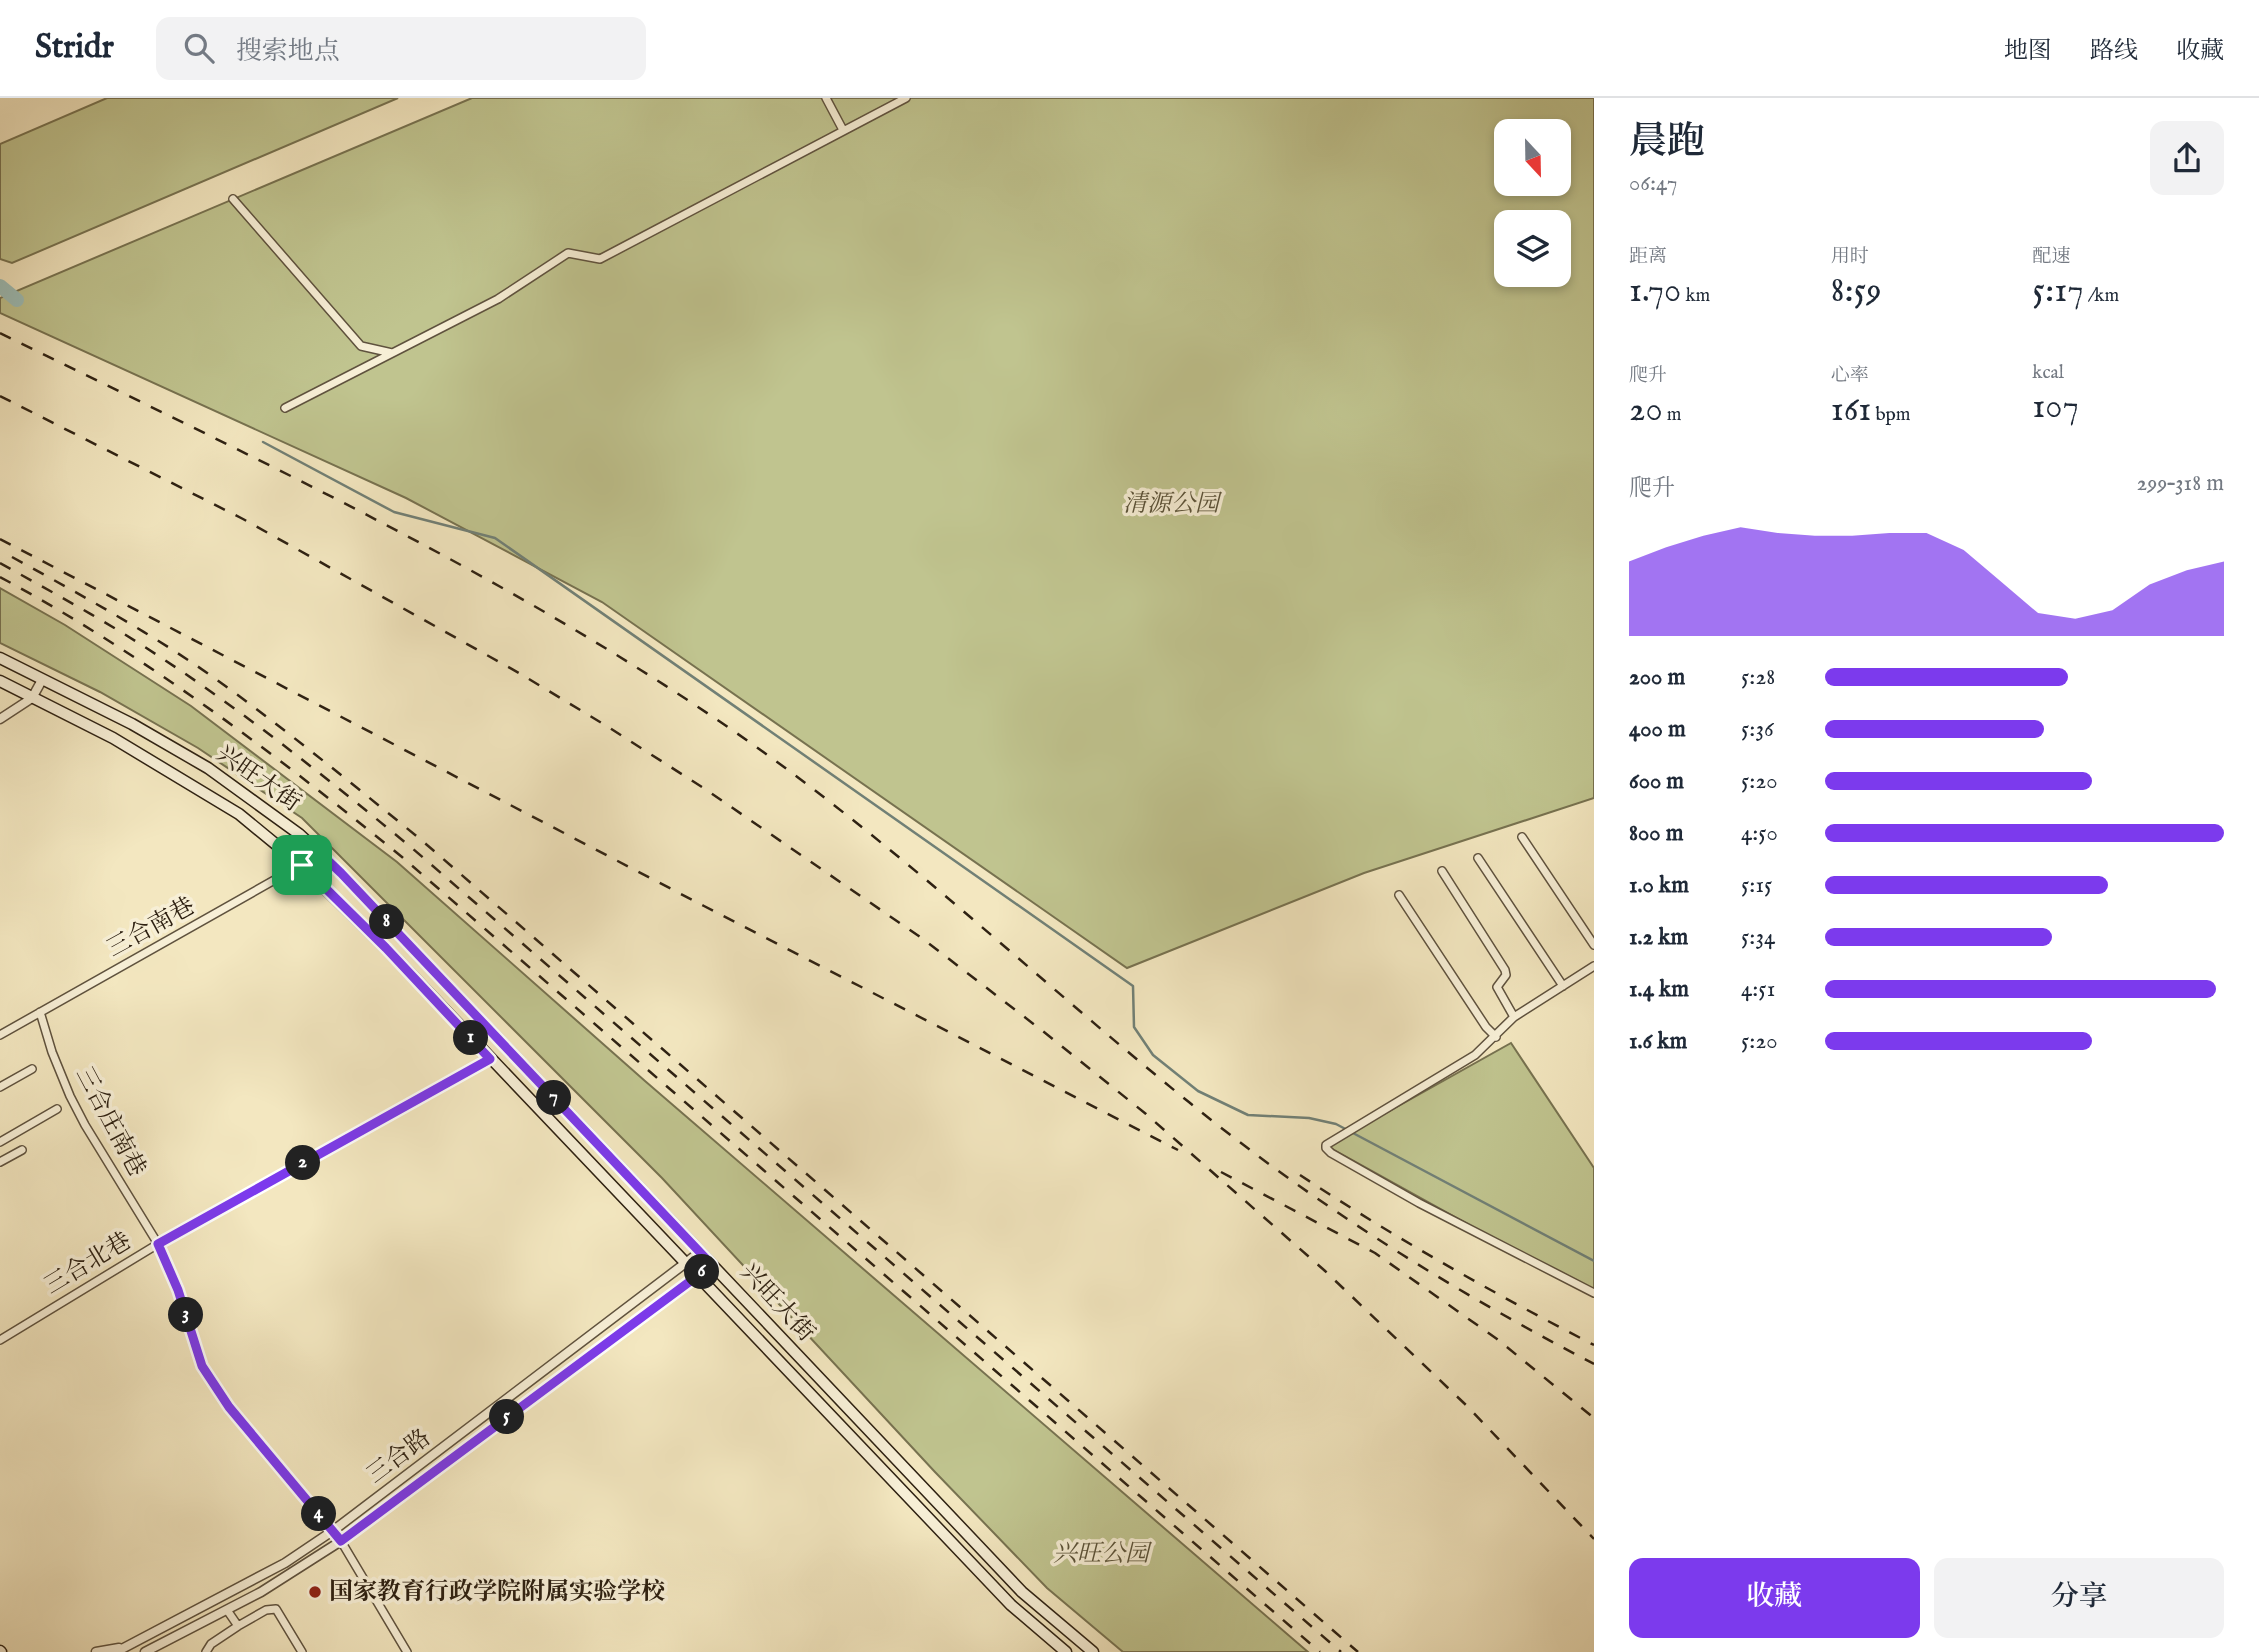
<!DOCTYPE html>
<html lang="zh">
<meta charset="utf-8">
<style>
:root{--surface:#fff;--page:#f2f2f3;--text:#1f2937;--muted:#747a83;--line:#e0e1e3;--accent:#7c3aed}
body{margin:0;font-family:"IM FELL English","Noto Serif SC",serif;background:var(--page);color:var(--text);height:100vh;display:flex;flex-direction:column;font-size:26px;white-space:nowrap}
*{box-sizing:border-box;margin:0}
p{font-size:23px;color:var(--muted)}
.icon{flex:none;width:38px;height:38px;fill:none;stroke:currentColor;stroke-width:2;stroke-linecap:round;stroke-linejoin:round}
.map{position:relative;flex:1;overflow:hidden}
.drawer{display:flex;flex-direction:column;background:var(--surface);width:665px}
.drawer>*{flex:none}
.needle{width:46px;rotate:158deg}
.buttons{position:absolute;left:1494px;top:21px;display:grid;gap:14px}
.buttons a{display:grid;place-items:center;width:77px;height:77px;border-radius:14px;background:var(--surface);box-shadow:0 4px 10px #0003;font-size:35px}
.pin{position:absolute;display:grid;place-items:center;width:60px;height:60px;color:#fff;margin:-30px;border-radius:14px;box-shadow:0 4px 10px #0006}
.km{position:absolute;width:35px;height:35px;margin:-18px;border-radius:50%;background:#222;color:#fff;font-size:19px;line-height:35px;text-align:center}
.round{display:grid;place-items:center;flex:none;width:74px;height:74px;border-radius:14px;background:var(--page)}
.head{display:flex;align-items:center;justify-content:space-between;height:119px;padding:0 35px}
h1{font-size:38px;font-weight:600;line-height:52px}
.stats{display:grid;grid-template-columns:repeat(3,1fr);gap:10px;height:119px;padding:7px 35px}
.stats div{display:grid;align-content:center}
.stats b{font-size:35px;font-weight:600}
.stats small{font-size:19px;font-weight:400}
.stats p{font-size:19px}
.chart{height:196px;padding:14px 35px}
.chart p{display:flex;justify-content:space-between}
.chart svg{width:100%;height:126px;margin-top:7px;fill:var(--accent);opacity:.7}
.button{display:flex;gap:14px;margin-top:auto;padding:14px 35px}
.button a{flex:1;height:80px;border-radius:14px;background:var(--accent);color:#fff;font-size:28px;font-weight:600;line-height:80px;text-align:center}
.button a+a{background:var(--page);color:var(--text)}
ul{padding:0 35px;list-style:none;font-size:23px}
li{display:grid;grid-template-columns:112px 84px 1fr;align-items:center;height:52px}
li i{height:18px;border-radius:9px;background:var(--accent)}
header{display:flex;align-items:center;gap:42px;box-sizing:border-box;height:98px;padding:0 35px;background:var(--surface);border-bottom:2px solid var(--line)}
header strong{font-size:33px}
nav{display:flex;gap:38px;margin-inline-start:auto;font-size:24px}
.search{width:490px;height:63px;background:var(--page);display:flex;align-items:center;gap:18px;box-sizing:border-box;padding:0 24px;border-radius:14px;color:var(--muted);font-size:26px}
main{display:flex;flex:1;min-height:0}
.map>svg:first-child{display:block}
.green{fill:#c0c48f;stroke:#777250;stroke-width:2;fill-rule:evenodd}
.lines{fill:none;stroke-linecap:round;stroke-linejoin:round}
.stream{stroke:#718076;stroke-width:2.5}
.river{stroke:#9dbfb9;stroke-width:14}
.minor-casing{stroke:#5f523e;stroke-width:10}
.tertiary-casing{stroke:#5f523e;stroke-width:11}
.secondary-casing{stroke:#2e2112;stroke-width:13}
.minor{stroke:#f7efd6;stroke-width:7}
.tertiary{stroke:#f7efd6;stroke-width:8}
.secondary{stroke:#f7efd6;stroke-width:10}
.rail{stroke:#2e2112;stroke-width:2.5;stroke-dasharray:12 12;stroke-linecap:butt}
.route-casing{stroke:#fff;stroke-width:14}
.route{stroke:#7c3aed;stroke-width:9}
.poi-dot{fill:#8f2418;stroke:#f7efd6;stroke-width:2.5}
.labels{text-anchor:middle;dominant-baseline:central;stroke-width:7;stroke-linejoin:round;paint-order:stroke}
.park-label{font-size:24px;font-style:italic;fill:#5a5238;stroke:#f7efd6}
.street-label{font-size:24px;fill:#2e2112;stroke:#f7efd6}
.poi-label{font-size:24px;font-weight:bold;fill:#2e2112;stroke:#f7efd6;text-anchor:start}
</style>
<header>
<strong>Stridr</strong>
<div class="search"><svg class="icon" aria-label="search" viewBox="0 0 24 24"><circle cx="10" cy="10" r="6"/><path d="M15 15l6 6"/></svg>搜索地点</div>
<nav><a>地图</a><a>路线</a><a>收藏</a></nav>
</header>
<main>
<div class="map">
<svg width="1594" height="1554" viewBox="0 0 1594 1554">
<rect width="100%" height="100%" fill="#f3e7c0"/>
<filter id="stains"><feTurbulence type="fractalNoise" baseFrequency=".00286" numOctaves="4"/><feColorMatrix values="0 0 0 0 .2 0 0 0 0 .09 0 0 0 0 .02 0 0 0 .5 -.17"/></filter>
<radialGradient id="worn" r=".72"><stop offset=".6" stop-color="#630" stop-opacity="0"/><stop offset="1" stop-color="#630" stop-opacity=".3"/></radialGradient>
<path class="green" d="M107 0H398L12 165 0 161V46Z
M472 0H1594V700L1364 775 1127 870 602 504 406 400 0 215V200ZM1507 33H1559V86H1507ZM1507 124H1559V177H1507Z
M0 490 65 527 191 608 397 764 645 983 1308 1554H1123L1047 1490 935 1374 662 1080 302 720 198 650 100 594 0 545Z
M1511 945 1594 1070V1196L1327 1048Z"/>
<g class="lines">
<path class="stream" d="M263 344 394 414 495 440 1133 888 1134 929 1153 957 1198 993 1248 1017 1309 1020 1336 1026 1594 1163"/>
<path class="river" d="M0 188 17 202"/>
<defs>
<path id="minor" d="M826 0 843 32
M233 101 361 248 392 255
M285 310 498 201 568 155 600 161 906 0
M1522 739 1594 847
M1478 760 1563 888
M1442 773 1505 872 1506 877 1497 889 1514 919
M1399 797 1486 929 1496 939
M1594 868 1514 919 1475 957 1326 1047V1050L1331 1055 1419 1105 1594 1195
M40 914 52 954 70 998 85 1027 158 1146 178 1192 202 1268 229 1309 341 1443 407 1554
M0 937 301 767 318 753
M0 989 32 971
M0 1044 57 1011
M0 1064 22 1052
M0 1242 158 1146 490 961
M238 1528 266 1512 276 1511 302 1554
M206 1554 211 1546 238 1528 227 1512"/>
<path id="tertiary" d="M0 621 32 600 42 582
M96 1554 119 1550
M116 1554 285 1465 334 1432 700 1154
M145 1554 261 1494 341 1443 712 1166"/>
<path id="secondary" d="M0 560 132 626 208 670 299 736 341 775 1022 1494 1093 1554
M0 583 113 640 239 716 301 767 386 850 1011 1507 1066 1554
M0 1553 1 1554"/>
</defs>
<use href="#minor" class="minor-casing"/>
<use href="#tertiary" class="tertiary-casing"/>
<use href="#secondary" class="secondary-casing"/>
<use href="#minor" class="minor"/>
<use href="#tertiary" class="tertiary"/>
<use href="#secondary" class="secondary"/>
<path class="rail" d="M0 235C254 360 515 480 748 643 912 759 1057 900 1215 1025 1336 1120 1458 1195 1594 1266
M0 298 243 421 519 575 605 627 705 691 923 841 1044 934 1146 1016 1324 1172 1467 1308 1594 1441
M0 441 704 808 1178 1052
M12 459C81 497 149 534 213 579 284 630 351 685 419 740L1358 1554
M0 465C39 487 78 508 116 531 221 595 317 672 412 750L1341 1554
M0 479C145 557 275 656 402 759L1320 1554
M1221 1074 1375 1155 1497 1241 1594 1320
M1300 1077C1395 1140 1493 1195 1594 1247"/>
</g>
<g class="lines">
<defs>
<path id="route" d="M318 753 341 775 712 1167 341 1443 229 1309 202 1268 178 1192 158 1146 490 961 386 850 302 767Z"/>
</defs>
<use href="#route" class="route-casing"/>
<use href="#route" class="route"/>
</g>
<circle class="poi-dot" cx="315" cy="1494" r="7"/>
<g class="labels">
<g class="park-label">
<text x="1171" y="406">清源公园</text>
<text x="1101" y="1456">兴旺公园</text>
</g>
<g class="street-label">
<text transform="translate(258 681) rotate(35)">兴旺大街</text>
<text transform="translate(151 830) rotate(-29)">三合南巷</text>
<text transform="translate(110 1024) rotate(62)">三合庄南巷</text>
<text transform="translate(88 1166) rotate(-31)">三合北巷</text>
<text transform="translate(777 1205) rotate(47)">兴旺大街</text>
<text transform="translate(399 1359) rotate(-37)">三合路</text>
</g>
<g class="poi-label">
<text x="329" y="1494">国家教育行政学院附属实验学校</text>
</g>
</g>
<rect width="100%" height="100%" filter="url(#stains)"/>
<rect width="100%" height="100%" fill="url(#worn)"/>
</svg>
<div class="buttons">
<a><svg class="needle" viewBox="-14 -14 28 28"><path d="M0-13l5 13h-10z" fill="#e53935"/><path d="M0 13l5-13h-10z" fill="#747a83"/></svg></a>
<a><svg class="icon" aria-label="layers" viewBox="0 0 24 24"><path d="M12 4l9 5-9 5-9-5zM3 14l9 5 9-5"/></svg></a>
</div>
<div class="pin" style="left:302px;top:767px;background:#1e9e55"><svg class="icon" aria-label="arrive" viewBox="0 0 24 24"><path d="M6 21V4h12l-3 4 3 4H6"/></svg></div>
<b class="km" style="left:471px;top:940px">1</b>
<b class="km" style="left:303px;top:1065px">2</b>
<b class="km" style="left:186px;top:1217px">3</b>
<b class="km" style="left:319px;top:1416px">4</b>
<b class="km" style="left:507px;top:1319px">5</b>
<b class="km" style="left:702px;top:1174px">6</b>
<b class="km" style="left:554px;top:1000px">7</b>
<b class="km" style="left:387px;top:824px">8</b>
</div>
<section class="drawer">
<div class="head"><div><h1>晨跑</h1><p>06:47</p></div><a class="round"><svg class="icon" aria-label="share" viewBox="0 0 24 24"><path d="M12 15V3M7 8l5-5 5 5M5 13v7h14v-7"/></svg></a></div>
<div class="stats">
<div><p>距离</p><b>1.70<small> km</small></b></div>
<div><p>用时</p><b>8:59</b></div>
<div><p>配速</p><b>5:17<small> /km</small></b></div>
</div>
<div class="stats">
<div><p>爬升</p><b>20<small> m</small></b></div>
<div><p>心率</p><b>161<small> bpm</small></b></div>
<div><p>kcal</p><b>107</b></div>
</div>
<div class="chart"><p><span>爬升</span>299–318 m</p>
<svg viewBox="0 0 160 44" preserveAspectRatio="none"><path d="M0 44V18L10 13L20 9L30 6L40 8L50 9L60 9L70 8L80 8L90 14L100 25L110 36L120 38L130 35L140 26L150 21L160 18V44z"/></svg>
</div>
<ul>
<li><b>200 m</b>5:28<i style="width:61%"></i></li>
<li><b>400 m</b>5:36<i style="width:55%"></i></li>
<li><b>600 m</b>5:20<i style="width:67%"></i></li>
<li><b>800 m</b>4:50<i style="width:100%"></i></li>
<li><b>1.0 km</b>5:15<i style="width:71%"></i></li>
<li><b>1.2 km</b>5:34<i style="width:57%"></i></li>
<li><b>1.4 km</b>4:51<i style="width:98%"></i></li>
<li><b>1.6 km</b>5:20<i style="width:67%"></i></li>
</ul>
<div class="button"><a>收藏</a><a>分享</a></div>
</section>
</main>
